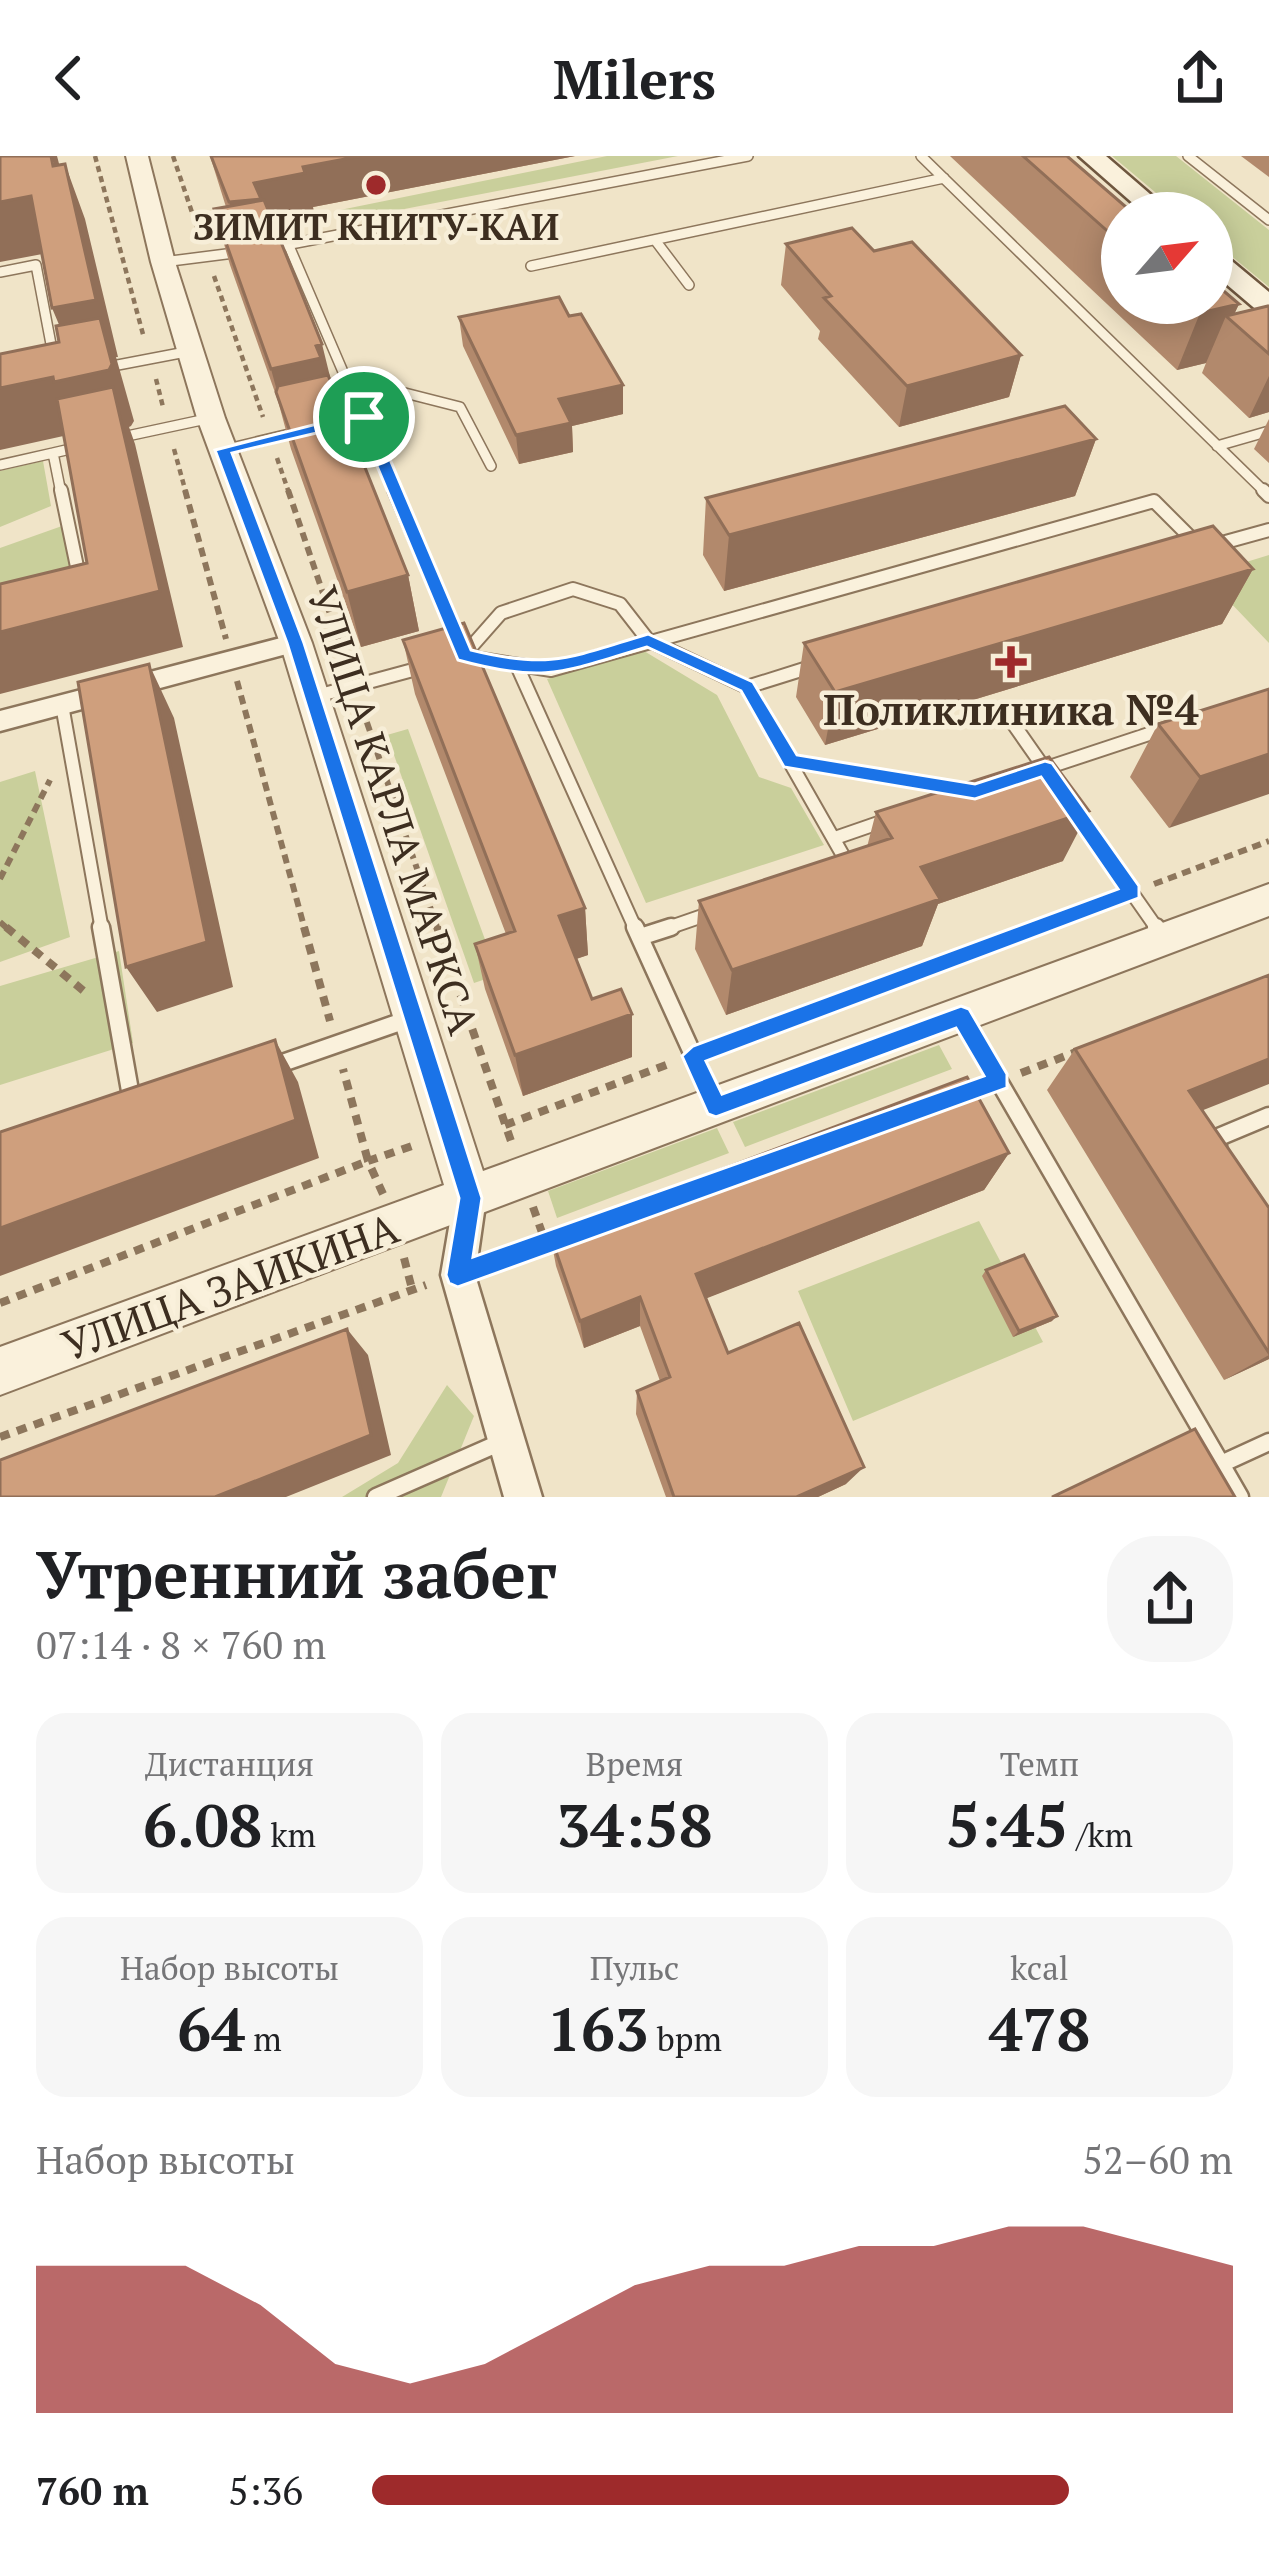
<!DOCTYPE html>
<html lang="ru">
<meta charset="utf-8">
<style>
:root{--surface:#fff;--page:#f6f6f6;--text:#202124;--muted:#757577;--accent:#9e2a2b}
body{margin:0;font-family:"PT Serif",serif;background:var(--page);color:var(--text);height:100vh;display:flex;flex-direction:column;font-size:45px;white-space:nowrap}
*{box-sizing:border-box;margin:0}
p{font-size:39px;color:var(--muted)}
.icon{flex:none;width:66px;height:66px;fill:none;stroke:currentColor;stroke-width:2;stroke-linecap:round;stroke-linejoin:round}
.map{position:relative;height:1341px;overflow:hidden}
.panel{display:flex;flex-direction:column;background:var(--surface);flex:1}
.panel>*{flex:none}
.needle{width:78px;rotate:62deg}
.controls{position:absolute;left:1101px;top:36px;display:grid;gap:24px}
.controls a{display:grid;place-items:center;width:132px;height:132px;border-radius:50%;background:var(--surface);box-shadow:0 6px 30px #0003;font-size:60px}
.pin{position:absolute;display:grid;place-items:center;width:102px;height:102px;color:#fff;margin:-51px;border:6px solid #fff;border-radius:50%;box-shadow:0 3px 12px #0007}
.round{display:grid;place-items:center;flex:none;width:126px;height:126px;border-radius:48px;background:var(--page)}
.summary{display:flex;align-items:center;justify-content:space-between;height:204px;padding:0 36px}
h1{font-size:66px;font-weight:600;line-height:90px}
.figures{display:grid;grid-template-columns:repeat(3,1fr);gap:18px;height:204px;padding:12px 36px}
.figures div{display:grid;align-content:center;border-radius:30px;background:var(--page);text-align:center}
.figures b{font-size:60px;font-weight:600}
.figures small{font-size:33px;font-weight:400}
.figures p{font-size:33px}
.chart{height:336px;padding:24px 36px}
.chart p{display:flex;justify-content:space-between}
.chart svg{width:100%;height:216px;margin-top:12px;fill:var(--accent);opacity:.7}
ul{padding:0 36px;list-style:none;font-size:39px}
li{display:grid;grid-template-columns:192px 144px 1fr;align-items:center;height:90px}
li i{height:30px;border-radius:15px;background:var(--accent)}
header{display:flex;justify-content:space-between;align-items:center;height:156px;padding:0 36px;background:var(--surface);font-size:54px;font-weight:600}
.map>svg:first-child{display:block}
.green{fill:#c9cf9b}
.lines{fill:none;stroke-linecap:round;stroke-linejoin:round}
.service-far2-casing{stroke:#8d765c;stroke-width:12}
.service-far1-casing{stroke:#8d765c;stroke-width:16}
.service-casing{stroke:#8d765c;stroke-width:21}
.minor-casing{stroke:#8d765c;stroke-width:5}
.tertiary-casing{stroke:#8d765c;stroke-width:4}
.secondary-casing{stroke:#6f573f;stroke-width:5}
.path-far2{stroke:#8d765c;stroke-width:4.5;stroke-dasharray:6 4.5;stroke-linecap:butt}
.path-far1{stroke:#8d765c;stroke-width:6;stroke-dasharray:9 6;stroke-linecap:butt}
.path{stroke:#8d765c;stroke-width:8;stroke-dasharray:10 8;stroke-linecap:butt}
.service-far2{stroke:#faf1dc;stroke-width:9}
.service-far1{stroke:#faf1dc;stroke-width:12}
.service{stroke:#faf1dc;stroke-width:16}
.minor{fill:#faf1dc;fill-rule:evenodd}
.tertiary{fill:#faf1dc;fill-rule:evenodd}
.secondary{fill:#faf1dc;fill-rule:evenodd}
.wall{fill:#b2896c}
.shaded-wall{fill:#916f58}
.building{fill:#cf9f7d;stroke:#916f58;stroke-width:3}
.route{fill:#1a73e8;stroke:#fff;stroke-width:3;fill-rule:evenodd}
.poi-dot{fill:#9e2a2b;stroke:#f7eed8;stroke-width:4.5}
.labels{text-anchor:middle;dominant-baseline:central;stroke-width:9;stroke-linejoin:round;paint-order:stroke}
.far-poi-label{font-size:36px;font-weight:bold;fill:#3d2e20;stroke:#f7eed8}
.poi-label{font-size:42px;font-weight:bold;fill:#3d2e20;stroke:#f7eed8}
.street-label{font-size:42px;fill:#3d2e20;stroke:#f7eed8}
</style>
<header><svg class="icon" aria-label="back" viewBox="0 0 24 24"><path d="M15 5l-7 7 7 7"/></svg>Milers<svg class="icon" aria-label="share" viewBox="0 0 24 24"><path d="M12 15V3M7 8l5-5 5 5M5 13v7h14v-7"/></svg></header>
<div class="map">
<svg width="1269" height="1341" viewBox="0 0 1269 1341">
<rect width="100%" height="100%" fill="#f0e4c8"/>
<path class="green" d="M607 0H678L358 62 340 54Z
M1112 0H1176L1269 74V131L1212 84V57H1180Z
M43 305 51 350 0 371V315Z
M62 370 78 451 0 469V392Z
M1269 399V487L1204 419Z
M644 495 717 539 759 621 791 632 824 689 646 747 547 523Z
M408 573 498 819 474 827 387 579Z
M35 615 70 781 0 806V626Z
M119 795 133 887 0 929V830Z
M939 889 952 913 745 991 733 966Z
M717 972 729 997 557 1062 548 1035Z
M979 1065 1043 1186 853 1265 798 1135Z
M447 1229 474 1260 441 1341H342L398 1307Z"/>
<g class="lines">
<defs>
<path id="service-far2" d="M921 0 1266 337
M1188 0 1269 64
M655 84 689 129
M289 90 395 337
M270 92 748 0
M163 106 242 96
M531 110 944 22
M0 116 36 109 54 204
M102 212 191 195
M359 247 405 237 460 251 491 310
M118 282 211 262
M1217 290 1269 275
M223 294 306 274
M0 309 53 297
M61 337 53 297 79 291"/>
<path id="service-far1" d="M61 334 80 425
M394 334 458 483
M1263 334 1269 340
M1211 390 1269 374
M464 499 501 457 573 433 620 448 648 484 747 531 849 710
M462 500 551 514 1154 345 1196 387
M518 512 636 774
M747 531 817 509
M313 541 424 511
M62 549 102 774
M1012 566 1047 616
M1040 614 1167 572
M1074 654 1158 774
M835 682 887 664
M662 774 714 756"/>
<path id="service" d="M101 771 132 946
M635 771 714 945
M1156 771 1164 782
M640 781 671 771
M961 860 1221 1308 1269 1286
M271 911 409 863
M1218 989 1214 983 1269 960
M1221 1308 1240 1341
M376 1341 506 1284"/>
<path id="minor" d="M296 478 305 481 308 487 305 493 0 575V555Z
M470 1026 482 1031 486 1042 475 1119 542 1341H504L441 1119 454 1042 458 1031Z"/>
<path id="tertiary" d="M126 0H148L175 106 225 262 312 487 483 1015 1269 728V760L0 1239V1191L444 1029 280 487 197 262 151 106Z"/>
<path id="secondary" d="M1079 0H1106L1172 57H1144Z
M1212 94 1221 96 1269 136V158L1259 156 1212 116Z"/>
</defs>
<use href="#service-far2" class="service-far2-casing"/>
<use href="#service-far1" class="service-far1-casing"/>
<use href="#service" class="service-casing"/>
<use href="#minor" class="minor-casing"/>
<use href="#tertiary" class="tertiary-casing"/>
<use href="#secondary" class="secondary-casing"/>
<path class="path-far2" d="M95 0 144 182
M173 0 200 80
M214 120 263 261
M156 223 163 251
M174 293 186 337
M277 302 289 337"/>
<path class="path-far1" d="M185 334 226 483
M288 334 348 511
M237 525 305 774
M362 552 438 774
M818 610 959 633
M0 723 50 624
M1154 728 1269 685
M0 766 9 774
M1032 774 1114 743"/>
<path class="path" d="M6 771 85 836
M304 771 330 865
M437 771 512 988
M716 891 1040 771
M1021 917 1076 896
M505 969 669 908
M383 1038 368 1005 418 988
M533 1051 546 1088
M404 1102 412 1133
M495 1106 556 1084
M0 1147 368 1005 343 913
M0 1281 426 1129"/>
<use href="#service-far2" class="service-far2"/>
<use href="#service-far1" class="service-far1"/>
<use href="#service" class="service"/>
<use href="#minor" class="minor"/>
<use href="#tertiary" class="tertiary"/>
<use href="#secondary" class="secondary"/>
</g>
<path class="wall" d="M210 0H575L313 51 314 58 272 66 332 229 408 419 419 475 361 491 291 293 278 245 230 109 214 53 226 51Z
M950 0H1067L1122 57V147L1239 148 1234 158 1269 151V256L1249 262 1202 217 1206 207 1177 214Z
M1241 0H1269V21Z
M786 88 874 95 1021 199 1009 241 899 271 818 183 820 175 781 129Z
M569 160 623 229V258L572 270 573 296 519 308 463 190 459 161Z
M1269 263V307L1254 293Z
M1096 283 1075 340 724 435 703 399 706 342Z
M1253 413 1222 468 825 589 796 541 804 487Z
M403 484 585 752 588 799 576 803 592 843 632 858V901L523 940 485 833 475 788 506 778 415 538Z
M1269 533 1169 672 1130 621 1158 568Z
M876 656 1063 705 938 748 922 790 726 859 695 793 699 745 867 691Z
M1075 893 1202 954 1269 1052V1203L1224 1224 1047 934Z
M1009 997 984 1034 706 1142 728 1197 846 1328 818 1341H666L636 1258 637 1235 660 1225 640 1170 584 1192 556 1110 550 1078Z
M986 1114 1052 1165 1013 1181 982 1120Z"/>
<path class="shaded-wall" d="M51 0H57L74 65Z
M361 0H575L313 51 314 58 267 67 240 87 229 46 254 27 303 11Z
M65 8 85 63 118 201H116L134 265 131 270 129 271 135 288 183 491 0 538V476L160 435 77 277 0 294V232L76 209 52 152Z
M31 40 53 96 0 106V46Z
M1239 148 1231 165 1226 160 1206 207 1177 214 1200 157Z
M322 188 336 245 284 261 271 213Z
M1021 199 1009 241 899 271 907 230Z
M1269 220V256L1249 262Z
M623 229V258L572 270 573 296 519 308 516 279 559 243Z
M1096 283 1075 340 724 435 729 379Z
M1253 413 1222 468 825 589 835 536Z
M408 419 419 475 361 491 347 436Z
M149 508 174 562 233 831 157 856 126 811Z
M1269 598V638L1169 672 1200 621Z
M1089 655 1063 705 938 748 922 790 726 859 732 814 921 711Z
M585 752 588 799 564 807 559 760Z
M632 858V901L523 940 515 899Z
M275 884 298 926 319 1002 0 1120V1072Z
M1269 903V928L1153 974 1189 935Z
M1009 997 984 1034 692 1148 696 1118Z
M640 1141V1170L584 1192 580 1165Z
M1057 1160 1052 1165 1013 1181 1019 1175Z
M347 1173 368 1199 391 1299 286 1341H215Z
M1269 1199V1203L1224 1224Z
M864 1311 846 1328 818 1341H796Z"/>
<path class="building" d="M0 0H51L53 10 65 8 96 144 52 152 31 40 0 46Z
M211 0H361L303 11 305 17 254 27 261 43 229 46Z
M1023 0H1067L1133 57H1122V88Z
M264 44 322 188 316 190 321 202 271 213 214 53Z
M852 72 874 95 912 86 1021 199 907 230 824 142 831 140 786 88Z
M1212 125 1239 148 1200 157 1188 147H1212Z
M559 141 569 160 581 158 623 229 559 243 571 267 516 279 459 161Z
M1268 150 1269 151V198L1226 160Z
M100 162 112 208 109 214 54 226 53 221 0 232V198L59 186 56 170Z
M328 219 408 419 347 436 276 236 278 230Z
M113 231 160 435 0 476V428L87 407 57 243Z
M1065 250 1096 283 729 379 706 342Z
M1213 370 1253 413 835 536 804 487Z
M464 467 585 752 559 760 592 843 621 833 632 858 515 899 475 788 515 775 403 484Z
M149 508 207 786 126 811 78 526Z
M1269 533V598L1200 621 1158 568Z
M1049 601 1089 655 921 711 940 743 732 814 699 745 892 682 876 656Z
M1269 819V903L1189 935 1269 1052V1197L1075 893Z
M275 884 296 964 0 1072V976Z
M967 921 1009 997 696 1118 728 1197 799 1167 864 1311 796 1341H674L637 1235 670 1221 640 1141 580 1165 550 1078Z
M1024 1099 1057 1160 1019 1175 986 1114Z
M347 1173 371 1279 215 1341H0V1304Z
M1195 1273 1235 1341H1052Z"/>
<path class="route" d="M364 256 372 261 471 494C552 514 571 501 648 478L753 526 797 599 975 628 1045 605 1052 607 1139 730V742L706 905 722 938 961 850 969 853 1007 918V932L458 1131 449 1127 446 1119 459 1042 287 487 215 294ZM359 267 458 504C545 528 564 516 647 491L741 535 784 611 975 643 1041 621 1118 733 693 890 682 900 708 958 716 961 956 872 984 920 473 1101 482 1042 304 487 232 297Z"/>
<g class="poi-dot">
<circle cx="376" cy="29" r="12"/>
<path d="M1005 488h12v12h12v12h-12v12h-12v-12h-12v-12h12z"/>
</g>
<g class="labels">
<g class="far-poi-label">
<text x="376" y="70">ЗИМИТ КНИТУ-КАИ</text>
</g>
<g class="poi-label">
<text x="1011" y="553">Поликлиника №4</text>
</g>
<g class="street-label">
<text transform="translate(394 654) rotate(72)">УЛИЦА КАРЛА МАРКСА</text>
<text transform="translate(230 1130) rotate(-20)">УЛИЦА ЗАИКИНА</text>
</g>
</g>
</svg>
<div class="controls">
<a><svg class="needle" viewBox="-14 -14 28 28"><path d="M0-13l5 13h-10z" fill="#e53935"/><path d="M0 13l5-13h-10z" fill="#757577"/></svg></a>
</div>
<div class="pin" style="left:364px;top:261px;background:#1e9e55"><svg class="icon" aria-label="arrive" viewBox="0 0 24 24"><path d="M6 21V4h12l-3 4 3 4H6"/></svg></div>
</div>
<section class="panel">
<div class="summary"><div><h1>Утренний забег</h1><p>07:14 · 8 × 760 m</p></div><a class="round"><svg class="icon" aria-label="share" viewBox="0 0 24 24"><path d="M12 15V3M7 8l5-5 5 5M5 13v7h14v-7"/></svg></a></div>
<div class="figures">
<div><p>Дистанция</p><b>6.08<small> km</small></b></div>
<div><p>Время</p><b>34:58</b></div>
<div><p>Темп</p><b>5:45<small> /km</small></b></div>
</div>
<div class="figures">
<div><p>Набор высоты</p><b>64<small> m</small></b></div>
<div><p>Пульс</p><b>163<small> bpm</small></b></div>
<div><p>kcal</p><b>478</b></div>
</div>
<div class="chart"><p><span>Набор высоты</span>52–60 m</p>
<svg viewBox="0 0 160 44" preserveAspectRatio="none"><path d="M0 44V14L10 14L20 14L30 22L40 34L50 38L60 34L70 26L80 18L90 14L100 14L110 10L120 10L130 6L140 6L150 10L160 14V44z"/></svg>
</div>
<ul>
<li><b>760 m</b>5:36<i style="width:81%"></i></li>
</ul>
</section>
